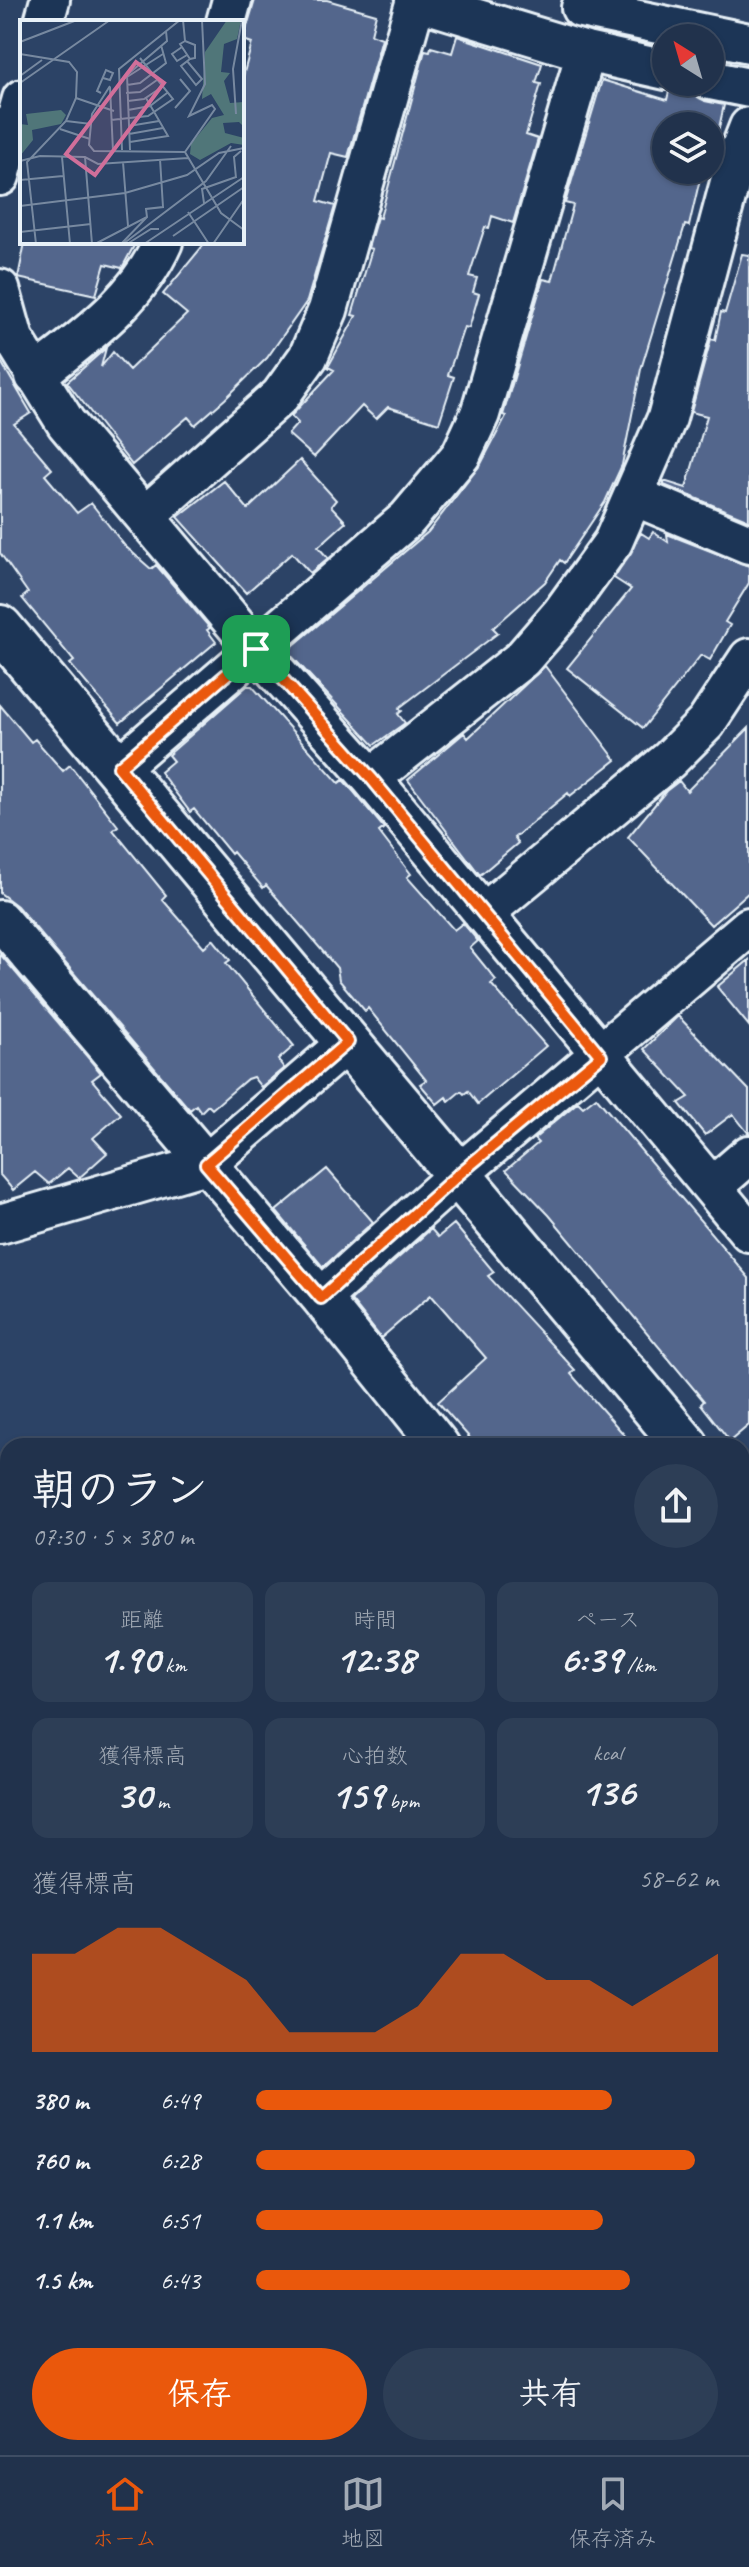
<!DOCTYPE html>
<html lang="ja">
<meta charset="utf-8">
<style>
:root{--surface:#21324c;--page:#2d3e56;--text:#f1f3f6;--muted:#a2aab5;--line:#3e4d64;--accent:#ea580c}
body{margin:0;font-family:Caveat,"Klee One",sans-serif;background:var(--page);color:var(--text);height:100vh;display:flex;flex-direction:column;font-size:30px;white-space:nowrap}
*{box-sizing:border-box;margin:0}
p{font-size:26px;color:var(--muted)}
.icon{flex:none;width:44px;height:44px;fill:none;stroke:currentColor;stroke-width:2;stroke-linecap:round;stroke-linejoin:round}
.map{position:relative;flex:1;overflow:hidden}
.drawer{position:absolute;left:0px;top:1438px;width:750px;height:1018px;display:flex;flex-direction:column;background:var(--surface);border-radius:24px 24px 0 0;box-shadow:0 2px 6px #0004,0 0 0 2px var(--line)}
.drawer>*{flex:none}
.needle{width:52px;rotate:323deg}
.buttons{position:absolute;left:652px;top:24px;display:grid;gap:16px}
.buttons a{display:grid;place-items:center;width:72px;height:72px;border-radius:50%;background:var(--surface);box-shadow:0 2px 6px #0004,0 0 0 2px var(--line);font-size:40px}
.pin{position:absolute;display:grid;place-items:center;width:68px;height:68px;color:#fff;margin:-34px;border-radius:16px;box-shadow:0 4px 12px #0006}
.round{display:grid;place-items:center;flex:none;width:84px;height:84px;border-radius:42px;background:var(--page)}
.summary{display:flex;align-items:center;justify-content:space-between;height:136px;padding:0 32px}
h1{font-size:44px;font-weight:800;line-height:60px}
.stats{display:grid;grid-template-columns:repeat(3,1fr);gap:12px;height:136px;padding:8px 32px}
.stats div{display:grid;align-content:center;border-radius:16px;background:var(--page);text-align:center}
.stats b{font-size:40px;font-weight:800}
.stats small{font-size:22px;font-weight:400}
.stats p{font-size:22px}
.chart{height:224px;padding:16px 32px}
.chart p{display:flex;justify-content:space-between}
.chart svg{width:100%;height:144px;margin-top:8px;fill:var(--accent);opacity:.7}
.primary-button{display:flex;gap:16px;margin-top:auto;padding:16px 32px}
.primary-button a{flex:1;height:92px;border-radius:48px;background:var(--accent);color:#fff;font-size:32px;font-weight:800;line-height:92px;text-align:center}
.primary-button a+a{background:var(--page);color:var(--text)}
ul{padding:0 32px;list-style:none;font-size:26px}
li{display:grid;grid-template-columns:128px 96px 1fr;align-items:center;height:60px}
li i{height:20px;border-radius:10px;background:var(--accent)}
.dock{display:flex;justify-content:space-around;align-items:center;height:112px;border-top:2px solid var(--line);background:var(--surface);font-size:22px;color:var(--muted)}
.dock a{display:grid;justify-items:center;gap:4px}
.dock .on{color:var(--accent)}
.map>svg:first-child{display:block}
.building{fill:#52668c;stroke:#e8f1f8;stroke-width:2}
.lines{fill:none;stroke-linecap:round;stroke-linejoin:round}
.street-casing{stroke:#e8f1f8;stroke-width:44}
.secondary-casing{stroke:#e8f1f8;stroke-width:50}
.street{stroke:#1d3557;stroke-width:38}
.secondary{stroke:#1d3557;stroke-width:44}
.route-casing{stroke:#fff;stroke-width:16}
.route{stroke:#ea580c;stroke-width:10}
.inset-road{fill:none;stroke:#7789a0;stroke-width:2}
.view{fill:#d16f9a;fill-opacity:0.15;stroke:#d16f9a;stroke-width:4}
.inset-edge{fill:none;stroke:#e8f1f8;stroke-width:4}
</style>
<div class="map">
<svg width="749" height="2455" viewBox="0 0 749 2455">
<rect width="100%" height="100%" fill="#2c4366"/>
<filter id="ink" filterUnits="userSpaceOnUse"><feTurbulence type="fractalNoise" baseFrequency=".0125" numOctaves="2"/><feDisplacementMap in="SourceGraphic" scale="16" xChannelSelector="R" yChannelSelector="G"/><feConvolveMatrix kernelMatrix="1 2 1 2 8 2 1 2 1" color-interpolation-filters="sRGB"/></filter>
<g filter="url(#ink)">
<path class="building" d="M255 0H327L376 14 371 34 382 38 348 157 331 153 318 201 335 206 307 301 267 358 225 399 195 425 188 417 132 465 67 382 106 348 101 367 113 352 129 370 187 314 163 294 206 242H242V80L252 43 243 40Z
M457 36 542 64 536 83 541 84 526 135 538 139 513 223 492 216 489 228 485 227 469 276 477 278 473 292 479 294 469 328 464 327 448 375 454 377 439 423 388 407 376 419 362 406 314 457 288 434 298 423 291 416 334 370 328 367 356 316 352 315 372 249 368 248 377 217 380 218 425 50 430 51 431 47 452 53Z
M602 80 667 100 669 91 678 88 692 91 705 101 724 105 711 165 710 126H666V170H702L689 226 685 225 641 369 622 465 605 502 564 563 560 560 545 582 493 628 498 633 399 708 402 711 398 714 405 723 374 745 287 651 428 532 481 464 506 416 503 415 543 279 552 281 573 205 565 203Z
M25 242H136L122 268 105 264 96 295 18 278Z
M742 254 749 255V520L664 485V481L686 488 707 416 691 412 711 339 715 340 721 312 725 313Z
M0 360 31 413 14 424 52 469 45 475 77 513 91 503 125 546 151 569 156 565 210 628 207 630 216 642 120 723 70 664 74 661 22 598 28 593 0 553Z
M300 460 336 500 331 506 346 522 318 547 328 558 310 573 292 553 246 593 178 517 224 481 248 509Z
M653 532 668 542 667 534 749 566V583L725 622 730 625 710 660 701 655 643 728 567 668 631 589 614 578 641 533 649 538Z
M545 666 616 760 570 796 568 793 514 838 518 843 480 875 408 780 464 733 468 738Z
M247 686H252L339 783 343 780 354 792 384 828 379 832 411 874 407 877 454 930 463 923 478 941 470 948 496 980 491 984 546 1046 478 1104 468 1091 464 1094 461 1091 449 1101 446 1097 437 1104 420 1084 426 1080 368 1008 365 1011 339 980 337 968 266 885 263 888 233 852 231 854 194 809 190 812 160 772 173 761 168 755Z
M0 705 31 742 35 739 63 771 70 765 118 826 113 830 166 895 162 899 204 947 213 939 230 960 226 963 294 1046 278 1060 284 1068 261 1087 253 1077 247 1079 212 1109 208 1105 201 1112 196 1105 190 1110 17 906 0 893Z
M749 728V892L711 925 628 837 666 791 679 781 687 791Z
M0 954 101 1073 92 1080 121 1114 93 1138 107 1153 79 1178 68 1168 49 1184 35 1172 13 1190 0 1175Z
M749 960V1026L717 987Z
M678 1016 749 1090V1134L733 1114 705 1135 679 1103 689 1097 644 1049Z
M596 1097 749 1278V1425L730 1441 701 1404 704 1401 549 1215 506 1170 538 1143 534 1139 578 1102 583 1107Z
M327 1169 373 1222 323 1267 276 1211Z
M454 1224 494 1272 488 1276 575 1370 571 1374 634 1446H477L438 1402 486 1358 431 1295 381 1338 351 1300 431 1229 438 1237Z"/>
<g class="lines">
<defs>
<path id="street" d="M415 0 586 52 666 70
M581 8 749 43
M44 22 50 0
M226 22 232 0
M710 80 749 88
M0 176 22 99
M0 289 14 339 66 423 256 649 371 778 749 1232
M35 376C84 337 137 301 163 242
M634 496 749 544
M145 516 280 396 308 357 328 310 416 0
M119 767 407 519 461 455 480 414 586 52
M371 778 522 659 561 614 613 542 667 418 736 160 749 127
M483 914 669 760 706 723 749 658
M0 920 321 1298 440 1446
M712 1187 749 1155
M0 1224 206 1164 348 1042
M321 1298 459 1174 749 927
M0 1562 8 1575
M0 1645 8 1640
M742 1807 749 1815
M0 1892 8 1905
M0 2040 8 2035
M742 2151 749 2145
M517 2448 524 2455
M94 2455 104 2448"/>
<path id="secondary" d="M0 628 686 1446
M742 1513 749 1521"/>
</defs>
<use href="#street" class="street-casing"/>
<use href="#secondary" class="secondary-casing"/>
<use href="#street" class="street"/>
<use href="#secondary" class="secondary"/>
</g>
</g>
<g class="lines" filter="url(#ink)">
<defs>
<path id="route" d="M256 649 371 778 601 1056 459 1174 321 1298 206 1164 348 1042 119 767Z"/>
</defs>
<use href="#route" class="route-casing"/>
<use href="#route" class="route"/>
</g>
<g transform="translate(20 20)">
<rect width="224" height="224" fill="#2c4366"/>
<path d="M207 0H221L217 19 204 24 201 52 210 53 204 61 210 83 224 82V107L219 102 203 103 205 113 224 118V125L211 123 180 140 170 134 171 124 192 98 204 95 191 74 182 79 185 32ZM41 90 46 95 41 104 12 110 13 120 0 136V104L8 105 6 94Z" fill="#507679"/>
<path class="inset-road" d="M163 0 165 21 160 24 170 39M182 0 185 64 169 96 192 85 195 89 165 132 201 193 224 210M224 0V35M165 21 175 25V38L170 39 161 46 176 65 182 59 167 41M0 22 57 0M162 27 152 34 157 41 167 35M0 34 49 42 57 52 56 78 46 101 7 142 16 224M0 56 22 40M107 57 143 34M0 63 90 0M107 65 120 63 146 43 141 25M90 66 72 94 69 125 74 131 165 132M90 67 93 131M81 73 77 71 86 50 93 53 90 60 83 58M106 73 120 72 137 60M56 78 94 91M108 81 124 79 142 67M155 88 170 71 160 59M108 90 130 86 147 73M216 94 213 49 222 0M91 100 128 96 153 79 120 38M46 101 71 104M109 106 139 101M40 109 70 119M109 114 143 108M110 122 148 116 126 78M102 130 99 49 160 0M110 130 107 55 147 21 146 11M42 137 50 224M65 137 72 224M0 141 20 136 65 137 78 144 168 138M103 142 108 206M216 158 214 137 221 131M0 160 43 156M184 183 182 169 216 157M0 186 105 173 167 155 199 133 224 128M168 192 189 224M0 212 71 204M153 216 224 167M75 224 127 197 126 189 143 187 140 139M101 224 127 197M103 224 186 161 211 126M107 224 131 209H139M124 224 224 157M193 224 224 179"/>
<path class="view" d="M116 42 144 63 75 155 46 134Z"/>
<rect width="224" height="224" class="inset-edge"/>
</g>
</svg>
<div class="buttons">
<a><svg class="needle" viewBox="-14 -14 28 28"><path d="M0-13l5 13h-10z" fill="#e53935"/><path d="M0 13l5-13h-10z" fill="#a2aab5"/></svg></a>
<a><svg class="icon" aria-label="layers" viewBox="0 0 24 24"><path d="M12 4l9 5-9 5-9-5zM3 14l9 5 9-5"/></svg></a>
</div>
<div class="pin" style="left:256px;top:649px;background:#1e9e55"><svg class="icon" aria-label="arrive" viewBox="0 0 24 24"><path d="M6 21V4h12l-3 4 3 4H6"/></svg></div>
<section class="drawer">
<div class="summary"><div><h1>朝のラン</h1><p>07:30 · 5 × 380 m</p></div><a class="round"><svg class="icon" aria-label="share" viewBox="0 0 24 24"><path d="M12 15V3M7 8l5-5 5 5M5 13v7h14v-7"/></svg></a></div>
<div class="stats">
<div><p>距離</p><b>1.90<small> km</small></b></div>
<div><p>時間</p><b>12:38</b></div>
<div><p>ペース</p><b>6:39<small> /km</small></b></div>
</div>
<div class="stats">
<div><p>獲得標高</p><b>30<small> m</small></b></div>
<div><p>心拍数</p><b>159<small> bpm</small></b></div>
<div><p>kcal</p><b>136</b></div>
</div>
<div class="chart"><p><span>獲得標高</span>58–62 m</p>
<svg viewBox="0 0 160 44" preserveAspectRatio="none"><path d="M0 44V14L10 14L20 6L30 6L40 14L50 22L60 38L70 38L80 38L90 30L100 14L110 14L120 22L130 22L140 30L150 22L160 14V44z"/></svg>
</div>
<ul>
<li><b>380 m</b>6:49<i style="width:77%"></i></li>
<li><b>760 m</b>6:28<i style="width:95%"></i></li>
<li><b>1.1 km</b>6:51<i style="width:75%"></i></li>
<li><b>1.5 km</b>6:43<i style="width:81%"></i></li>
</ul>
<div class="primary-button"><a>保存</a><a>共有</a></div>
</section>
</div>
<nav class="dock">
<a class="on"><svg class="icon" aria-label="home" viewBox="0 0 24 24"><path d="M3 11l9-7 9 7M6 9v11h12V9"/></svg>ホーム</a>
<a><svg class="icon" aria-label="map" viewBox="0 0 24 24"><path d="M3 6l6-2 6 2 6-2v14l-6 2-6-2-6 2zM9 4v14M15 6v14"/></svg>地図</a>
<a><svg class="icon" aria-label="saved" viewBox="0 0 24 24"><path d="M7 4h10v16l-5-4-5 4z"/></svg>保存済み</a>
</nav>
